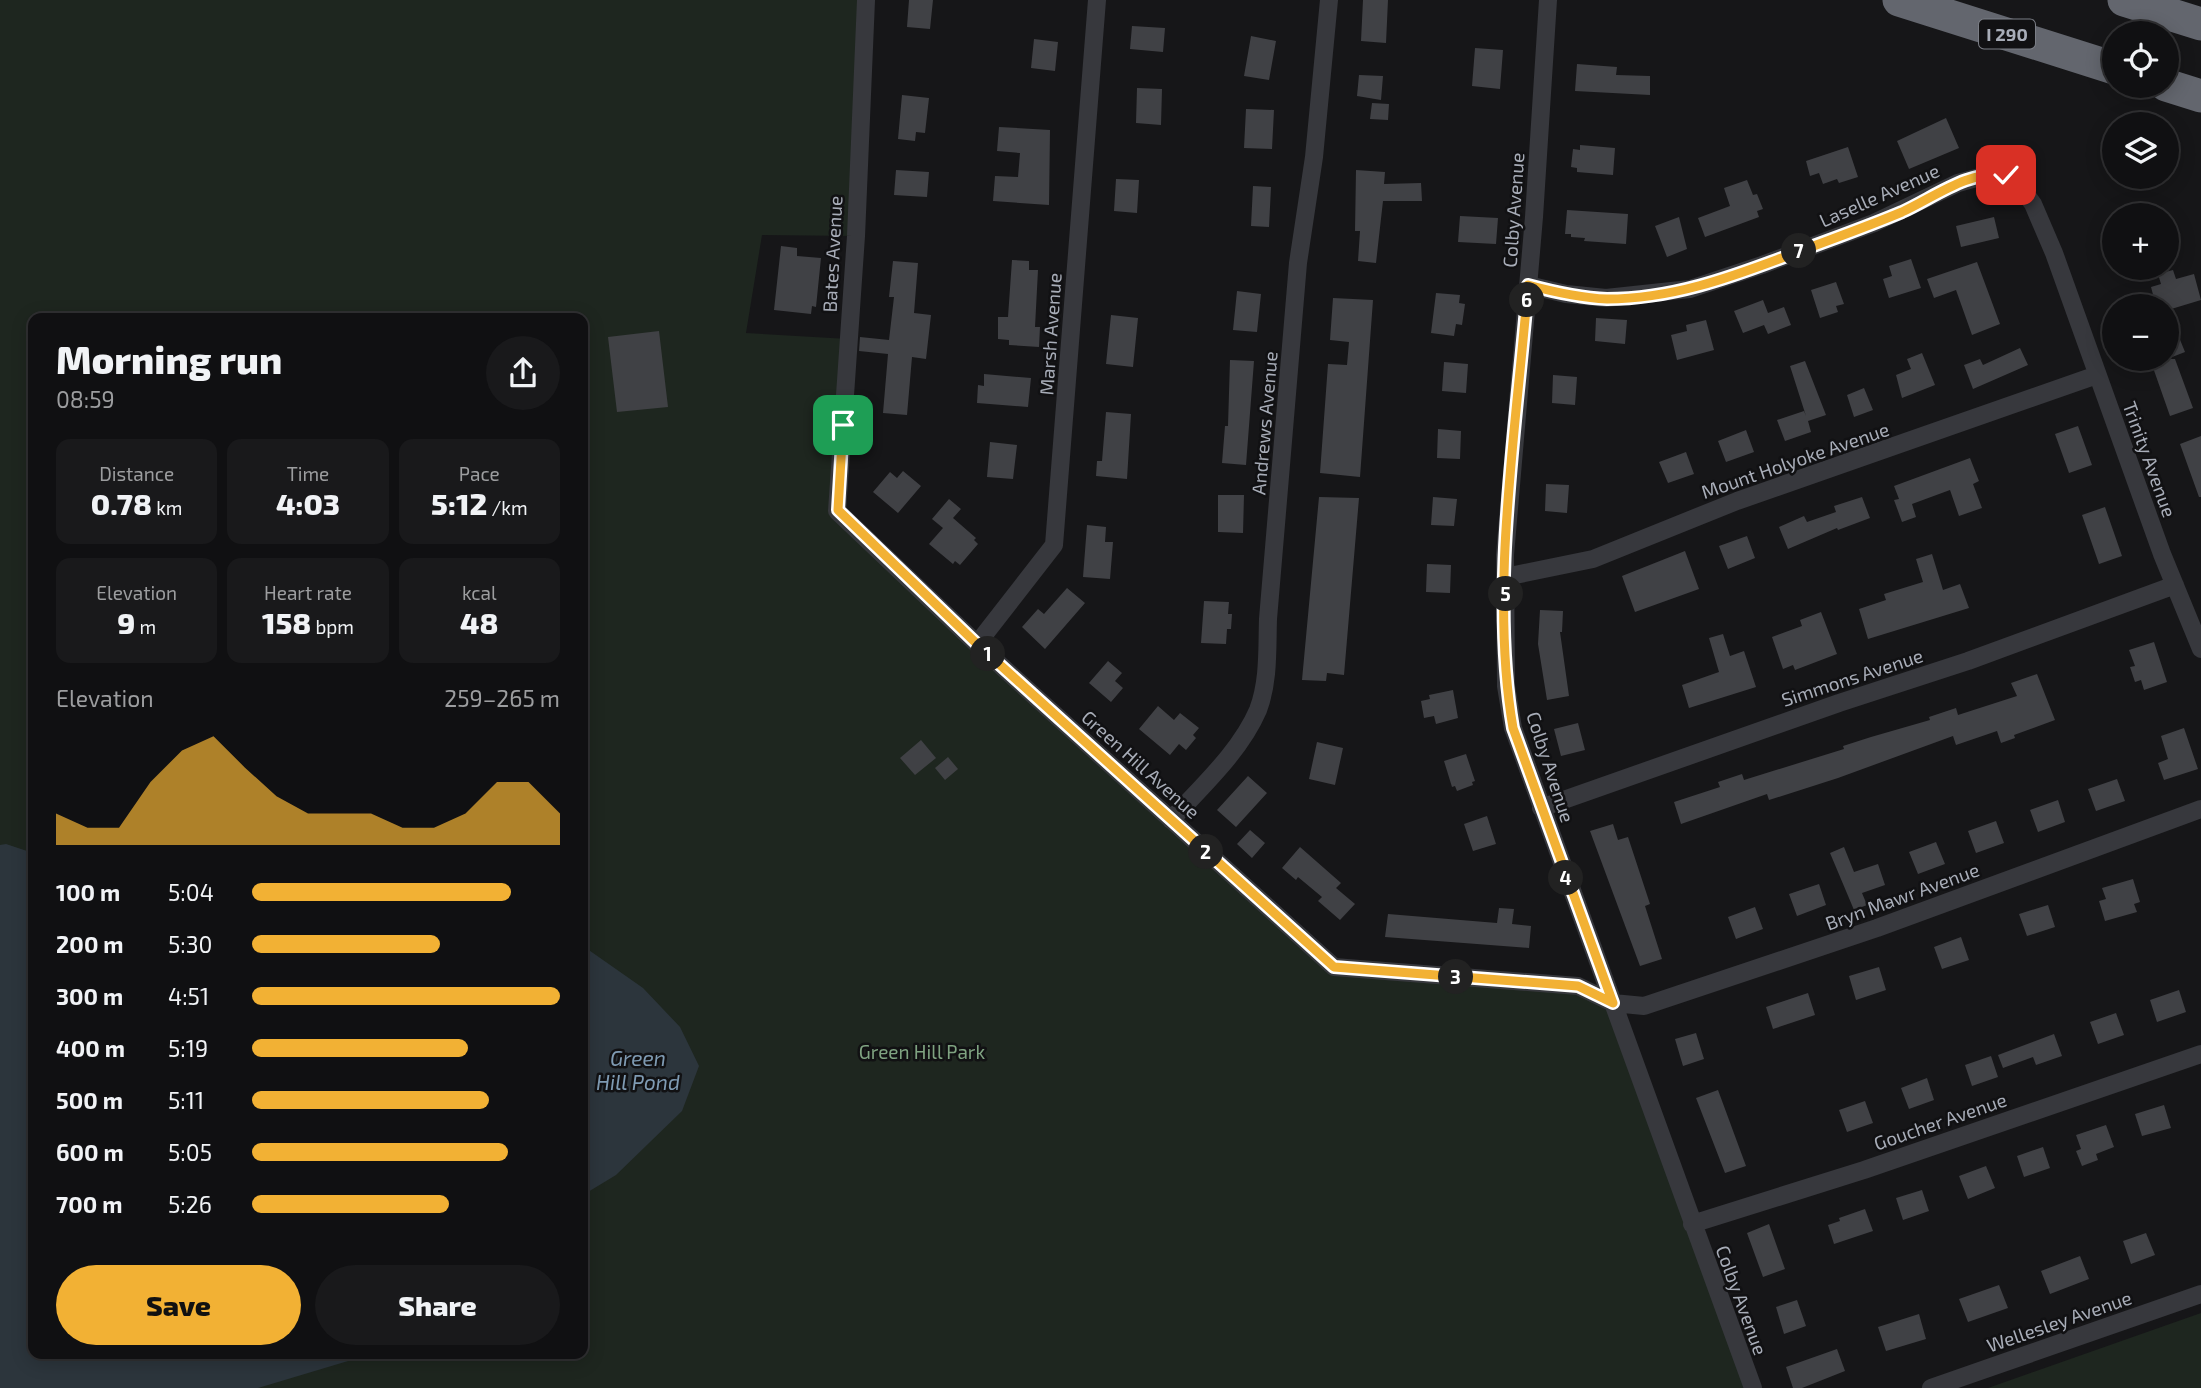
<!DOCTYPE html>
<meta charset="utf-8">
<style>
:root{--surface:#101012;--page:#19191b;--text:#f1f3f6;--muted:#9c9d9f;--line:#303032;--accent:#f2b134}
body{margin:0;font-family:"Exo 2",sans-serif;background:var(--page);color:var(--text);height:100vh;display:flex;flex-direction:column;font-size:26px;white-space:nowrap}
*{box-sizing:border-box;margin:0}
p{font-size:23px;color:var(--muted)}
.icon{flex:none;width:38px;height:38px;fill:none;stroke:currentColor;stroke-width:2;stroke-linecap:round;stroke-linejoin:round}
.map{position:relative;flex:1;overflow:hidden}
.side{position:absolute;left:28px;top:313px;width:560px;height:1046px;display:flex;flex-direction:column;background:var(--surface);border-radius:14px;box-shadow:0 4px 18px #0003,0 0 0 2px var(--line)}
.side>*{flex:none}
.tools{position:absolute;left:2102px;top:21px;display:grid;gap:14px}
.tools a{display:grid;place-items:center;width:77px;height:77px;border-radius:50%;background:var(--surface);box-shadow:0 4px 18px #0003,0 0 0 2px var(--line);font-size:35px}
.pin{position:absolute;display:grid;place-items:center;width:60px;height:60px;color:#fff;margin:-30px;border-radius:14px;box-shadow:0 4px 10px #0006}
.km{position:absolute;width:35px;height:35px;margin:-18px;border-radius:50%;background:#222;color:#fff;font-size:19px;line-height:35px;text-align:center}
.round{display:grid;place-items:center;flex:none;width:74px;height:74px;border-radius:37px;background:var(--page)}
.headline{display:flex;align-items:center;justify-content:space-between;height:119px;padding:0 28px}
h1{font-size:38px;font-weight:800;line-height:52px}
.metrics{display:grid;grid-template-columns:repeat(3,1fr);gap:10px;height:119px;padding:7px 28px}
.metrics div{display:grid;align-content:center;border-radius:14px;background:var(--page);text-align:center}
.metrics b{font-size:30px;font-weight:800}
.metrics small{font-size:19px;font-weight:400}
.metrics p{font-size:19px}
.chart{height:196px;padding:14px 28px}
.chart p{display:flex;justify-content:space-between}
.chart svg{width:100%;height:126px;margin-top:7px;fill:var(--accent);opacity:.7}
.primary-button{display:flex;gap:14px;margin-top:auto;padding:14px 28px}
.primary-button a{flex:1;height:80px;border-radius:42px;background:var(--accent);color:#111;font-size:28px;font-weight:800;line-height:80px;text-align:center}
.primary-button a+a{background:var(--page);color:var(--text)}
ul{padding:0 28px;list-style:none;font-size:23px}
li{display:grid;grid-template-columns:112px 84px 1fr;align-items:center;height:52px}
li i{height:18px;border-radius:9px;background:var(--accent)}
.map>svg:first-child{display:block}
.green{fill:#1e261f;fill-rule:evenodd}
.water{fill:#2c353c}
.building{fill:#404145}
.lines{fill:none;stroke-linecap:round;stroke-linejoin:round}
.street{stroke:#37383d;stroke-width:18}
.highway{stroke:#63666e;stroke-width:33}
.route-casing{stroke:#fff;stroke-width:14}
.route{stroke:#f2b134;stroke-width:9}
.labels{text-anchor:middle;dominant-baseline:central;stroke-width:5;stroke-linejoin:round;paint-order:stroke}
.shield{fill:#111113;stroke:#7b7e86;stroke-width:2}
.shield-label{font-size:18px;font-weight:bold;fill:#a8adb8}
.street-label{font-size:19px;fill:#a8adb8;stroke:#111113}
.park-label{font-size:19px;fill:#7fa381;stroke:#111113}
.water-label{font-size:21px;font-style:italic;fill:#7f9bb3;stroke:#111113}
</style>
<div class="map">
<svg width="2201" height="1388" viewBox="0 0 2201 1388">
<rect width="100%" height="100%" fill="#161618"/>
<path class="green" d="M0 0H866L856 236 762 235 746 333 848 339 838 511 1334 967 1578 986 1613 1003 1753 1388H0ZM33 318H583V1354H33Z
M2201 1313V1388H1988Z"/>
<path class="water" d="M6 844 33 853V1354L368 1355 258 1388H0V845Z
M583 946 643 988 680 1027 699 1066 682 1111 616 1175 583 1195Z"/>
<path class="building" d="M909 0H933L930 29 907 27Z
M1363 0H1388L1386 43 1361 41Z
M1132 26 1165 28 1163 52 1130 49Z
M1251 36 1276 41 1269 80 1244 76Z
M1034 39 1058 42 1055 71 1031 68Z
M1475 48 1503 50 1500 89 1472 86Z
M1577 64 1617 67 1616 75 1650 76V95L1575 91Z
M1359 75 1383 76 1381 100 1357 96Z
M1137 88 1162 89 1161 125 1136 123Z
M902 95 929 98 925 133 916 132 915 141 898 139Z
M1372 103 1389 104 1388 120 1370 119Z
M1246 109 1274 110 1272 149 1244 148Z
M1946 118 1959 148 1909 169 1897 141Z
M999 127 1050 130 1049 205 993 201 995 176 1018 177 1020 153 997 151Z
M1580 145 1615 148 1613 175 1577 172V168L1571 167 1573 149 1580 150Z
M1848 147 1858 177 1839 183 1837 179 1823 184 1819 173 1810 176 1806 161Z
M896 170 929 172 927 197 894 195Z
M1356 170 1385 172 1384 184 1421 183 1422 201H1383L1376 263 1358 261 1360 231H1355Z
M1116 179 1139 180 1137 213 1114 211Z
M1747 180 1753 195 1757 194 1763 209 1757 211 1759 217 1705 237 1698 218 1730 206 1724 188Z
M1253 186 1271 187 1269 227 1251 226Z
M1567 210 1628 214 1626 244 1584 241 1585 238 1571 237V234H1565Z
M1460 216 1498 218 1496 244 1458 242Z
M1679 217 1687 249 1667 257 1655 226Z
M1994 217 1999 238 1961 247 1956 226Z
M781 246 797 248V256L821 258 816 307 812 306 811 314 774 310Z
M1911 259 1921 288 1889 298 1883 279 1892 276 1889 266Z
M1012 260 1029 261V270H1038L1035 327H1040L1039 347 1009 345V340L998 339V317H1008Z
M893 261 918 263 914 313 931 315 926 359 912 357 907 415 883 413 888 354 859 351 860 337 889 340 894 297H889Z
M1977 262 2000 324 1972 335 1956 290 1934 298 1927 279Z
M2173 270 2176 279 2194 274 2201 300 2168 310 2185 352 2167 359H2175L2193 408 2170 416 2150 359H2166V306H2156L2151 287 2161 284 2158 274Z
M1836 282 1844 304 1836 306 1838 312 1820 318 1811 290Z
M1237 291 1261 294 1257 332 1233 330Z
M1436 293 1460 295 1459 303 1465 304 1462 325 1456 324 1454 336 1431 333Z
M1333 298 1373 300 1360 477 1320 473 1328 364 1347 365 1349 342 1330 340Z
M1763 300 1768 313 1784 307 1791 325 1768 334 1764 325 1743 333 1734 311Z
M1111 315 1138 318 1133 367 1106 364Z
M1596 318 1627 320 1625 344 1595 341Z
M1706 320 1714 350 1677 360 1671 335 1687 331 1686 325Z
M659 331 668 407 617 412 608 337Z
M2020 348 2028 365 1973 389 1964 365 1980 359 1983 365Z
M1922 353 1935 385 1902 398 1896 375 1911 369 1907 359Z
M1230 360 1254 361 1246 465 1222 463 1225 426H1228Z
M1805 361 1826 415 1808 421 1811 432 1785 441 1777 420 1804 411 1806 416 1790 366Z
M1444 362 1468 364 1466 393 1442 391Z
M984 374 1031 378 1028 407 977 403 978 385 984 386Z
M1553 375 1577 377 1575 405 1552 403Z
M1864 388 1873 410 1854 417 1847 395Z
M1106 412 1131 414 1127 479 1096 476 1097 461H1102Z
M2078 426 2092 465 2069 473 2055 434Z
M1438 429 1461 431 1460 459 1437 458Z
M1746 430 1754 452 1726 462 1718 441Z
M2201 436V497H2199L2180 444Z
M990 442 1017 445 1013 479 987 477Z
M1686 452 1694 474 1668 483 1659 462Z
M1970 458 1979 481 1973 484 1982 508 1959 516 1950 490 1912 504 1916 517 1902 522 1894 500 1899 499 1894 486Z
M903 471 921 486 898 513 873 492 890 472 897 478Z
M1546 484 1569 485 1567 513 1545 511Z
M1218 495H1244L1243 533 1218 532Z
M1319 497 1359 498 1344 675 1327 673 1326 681 1302 680Z
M1433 497 1457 499 1454 526 1431 525Z
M1862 497 1870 518 1838 530 1837 528 1788 549 1779 527 1804 516 1807 522 1836 512 1834 506Z
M949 499 961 509 953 518 976 538 974 540 978 544 960 565 955 561 953 564 929 544 943 528 932 519Z
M2105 507 2122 556 2099 564 2082 515Z
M1087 525 1106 527 1105 542H1113L1110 579 1083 577Z
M1747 536 1755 558 1728 569 1719 546Z
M1685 551 1699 589 1635 612 1622 576Z
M1932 554 1943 590 1960 584 1969 608 1868 639 1859 609 1886 600 1884 594 1923 582 1916 559Z
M1427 564 1451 565 1450 593 1426 592Z
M1067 588 1085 603 1045 649 1022 627 1038 609 1044 614Z
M1204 601 1229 602 1228 614H1232L1231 629H1227L1226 644 1201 643Z
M1540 610 1563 611 1562 632H1560L1569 696 1547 700 1538 644Z
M1821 612 1837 654 1795 670 1793 665 1783 669 1772 637 1802 626 1800 620Z
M1723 634 1730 656 1744 651 1756 687 1689 708 1682 685 1719 672 1709 638Z
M2154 642 2167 682 2144 690 2141 680 2135 682 2130 667 2135 666 2129 650Z
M1108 661 1122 673 1115 681 1123 688 1111 702 1089 683Z
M2037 674 2055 720 2014 735 2015 738 2001 743 1997 731 1956 745 1953 736 1838 778 1769 800 1767 794 1681 824 1674 802 1720 787 1718 782 1742 774 1744 780 1844 749 1843 746 1871 737 1930 720 1929 717 1956 708 1958 715 2017 696 2011 683Z
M1453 690 1458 718 1436 724 1434 716 1424 718 1421 701 1430 699 1429 695Z
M1158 706 1174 720 1180 713 1199 728 1193 735 1196 738 1186 750 1179 744 1170 755 1139 729Z
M1578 723 1585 750 1561 756 1554 729Z
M2184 728 2198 769 2164 780 2158 763 2168 759 2161 736Z
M921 740 936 758 915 775 900 758Z
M1317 742 1343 748 1335 785 1309 779Z
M1466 754 1475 781 1472 782 1473 785 1457 791 1455 786 1452 787 1444 761Z
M948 757 958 769 945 780 935 768Z
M1248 776 1267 793 1236 827 1217 810Z
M2117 779 2125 801 2096 811 2088 789Z
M2058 800 2065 822 2038 832 2030 810Z
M1487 816 1496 844 1473 851 1464 824Z
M1996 821 2004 843 1976 853 1968 831Z
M1613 824 1618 840 1628 837 1650 904 1645 906 1662 959 1640 966 1590 831Z
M1250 830 1265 843 1252 858 1237 844Z
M1936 842 1945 864 1918 874 1909 852Z
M1300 847 1341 883 1336 888 1355 904 1340 920 1318 901 1322 897 1298 877 1296 880 1282 868Z
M1844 847 1854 872 1878 864 1885 885 1862 893 1867 905 1854 910 1830 853Z
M2133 879 2140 902 2134 904 2137 912 2105 921 2099 901 2106 899 2102 888Z
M1819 884 1826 905 1797 916 1789 894Z
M2048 905 2055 927 2027 936 2019 914Z
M1755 907 1763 929 1736 939 1728 917Z
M1499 908 1514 909 1512 924 1531 926 1529 948 1385 937 1388 914 1497 923Z
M1961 937 1969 960 1942 969 1934 947Z
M1879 967 1886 990 1856 1000 1849 976Z
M2179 990 2186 1012 2157 1022 2150 1000Z
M1808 993 1815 1015 1773 1029 1766 1007Z
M2116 1013 2124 1035 2098 1044 2090 1022Z
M1696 1033 1704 1059 1683 1066 1675 1039Z
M2054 1034 2062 1056 2036 1065 2033 1057 2003 1068 1998 1055Z
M1991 1056 1998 1077 1972 1086 1965 1065Z
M1927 1078 1934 1100 1909 1109 1901 1088Z
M1718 1090 1746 1166 1725 1173 1696 1098Z
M1865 1101 1873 1123 1847 1132 1839 1110Z
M2164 1105 2171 1128 2142 1136 2135 1114Z
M2106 1125 2114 1147 2096 1154 2098 1160 2082 1166 2076 1151 2081 1149 2076 1135Z
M2043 1147 2050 1168 2024 1177 2017 1156Z
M1986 1166 1995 1188 1968 1199 1959 1176Z
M1922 1190 1929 1211 1903 1220 1896 1198Z
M1865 1209 1873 1231 1834 1244 1828 1225 1840 1221 1839 1218Z
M1769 1224 1785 1269 1763 1277 1747 1233Z
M2146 1233 2155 1255 2131 1264 2123 1241Z
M2080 1256 2089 1279 2050 1294 2041 1271Z
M1999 1285 2008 1308 1968 1322 1959 1299Z
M1797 1300 1806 1326 1784 1334 1776 1307Z
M1919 1314 1926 1339 1886 1351 1878 1327Z
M1837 1349 1845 1371 1802 1388H1793L1786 1367Z"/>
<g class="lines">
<path class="street" d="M866 0 856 236 837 511 977 644 1334 967 1578 986 1613 1003 1644 1006 1877 928 2201 809
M1548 0 1534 217 1505 555 1506 686 1513 728 1524 758 1753 1388
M1528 285 1566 294 1606 298 1690 289 1762 265 1874 223 1958 183 1987 175H2006L2019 185 2033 204 2054 253 2162 554 2201 649
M1505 577 1593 559 1737 501 2097 375
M977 644 1054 545 1097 0
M1541 808 1839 703 1968 661 2175 585
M1171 820C1201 787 1240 752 1258 710 1269 681 1267 649 1268 619L1298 263 1314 157 1329 0
M1692 1224 1864 1170 2201 1054
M1931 1388 2201 1294"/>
<path class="highway" d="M1899 0 2114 68
M2124 0 2201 24
M2166 85 2201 96"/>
</g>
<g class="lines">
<defs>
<path id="route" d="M843 425 838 510 977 644 1334 967 1578 986 1613 1003 1513 728C1489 590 1517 425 1528 285 1554 292 1580 298 1607 299 1671 299 1729 278 1787 256 1826 241 1864 228 1902 212 1935 197 1968 170 2006 175"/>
</defs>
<use href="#route" class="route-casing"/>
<use href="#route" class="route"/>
</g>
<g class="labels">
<rect class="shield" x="1979" y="19.5" width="56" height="29" rx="5"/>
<g class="shield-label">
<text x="2007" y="34">I 290</text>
</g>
<g class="street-label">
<text transform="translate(1879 195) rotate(-24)">Laselle Avenue</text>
<text transform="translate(1513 210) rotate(-86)">Colby Avenue</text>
<text transform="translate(832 254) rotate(-87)">Bates Avenue</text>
<text transform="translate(1050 334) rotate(-86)">Marsh Avenue</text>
<text transform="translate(1264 423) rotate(-85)">Andrews Avenue</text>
<text transform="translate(2150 459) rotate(70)">Trinity Avenue</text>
<text transform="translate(1795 460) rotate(-19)">Mount Holyoke Avenue</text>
<text transform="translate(1852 677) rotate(-18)">Simmons Avenue</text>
<text transform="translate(1141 764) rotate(42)">Green Hill Avenue</text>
<text transform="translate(1551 767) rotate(72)">Colby Avenue</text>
<text transform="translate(1902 896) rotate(-20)">Bryn Mawr Avenue</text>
<text transform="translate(1940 1121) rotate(-19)">Goucher Avenue</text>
<text transform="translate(1742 1300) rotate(70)">Colby Avenue</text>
<text transform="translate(2059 1321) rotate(-19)">Wellesley Avenue</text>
</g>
<g class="park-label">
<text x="922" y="1051">Green Hill Park</text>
</g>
<g class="water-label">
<text x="638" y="1057">Green<tspan x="638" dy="24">Hill Pond</tspan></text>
</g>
</g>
</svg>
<div class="tools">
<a><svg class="icon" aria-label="locate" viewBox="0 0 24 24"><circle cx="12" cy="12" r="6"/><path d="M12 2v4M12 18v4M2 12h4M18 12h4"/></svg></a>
<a><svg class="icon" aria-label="layers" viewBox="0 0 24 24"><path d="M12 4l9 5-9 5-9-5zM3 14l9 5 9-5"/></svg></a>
<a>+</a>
<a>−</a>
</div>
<div class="pin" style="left:843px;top:425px;background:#1e9e55"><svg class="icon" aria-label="arrive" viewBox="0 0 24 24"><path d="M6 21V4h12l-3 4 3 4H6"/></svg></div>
<div class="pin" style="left:2006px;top:175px;background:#d93025"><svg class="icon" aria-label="check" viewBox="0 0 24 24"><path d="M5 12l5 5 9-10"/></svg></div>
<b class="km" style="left:988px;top:654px">1</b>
<b class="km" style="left:1206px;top:852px">2</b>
<b class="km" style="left:1456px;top:977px">3</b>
<b class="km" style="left:1566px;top:878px">4</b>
<b class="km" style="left:1506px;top:594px">5</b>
<b class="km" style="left:1527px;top:300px">6</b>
<b class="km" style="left:1799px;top:251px">7</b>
<section class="side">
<div class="headline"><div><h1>Morning run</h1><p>08:59</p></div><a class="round"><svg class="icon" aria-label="share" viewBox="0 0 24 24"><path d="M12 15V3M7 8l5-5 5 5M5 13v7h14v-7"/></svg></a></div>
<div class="metrics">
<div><p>Distance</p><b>0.78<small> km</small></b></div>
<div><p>Time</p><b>4:03</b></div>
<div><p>Pace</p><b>5:12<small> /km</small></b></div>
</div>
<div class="metrics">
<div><p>Elevation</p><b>9<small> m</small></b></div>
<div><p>Heart rate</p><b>158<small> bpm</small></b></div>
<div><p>kcal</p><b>48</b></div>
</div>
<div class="chart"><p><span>Elevation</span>259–265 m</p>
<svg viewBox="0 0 160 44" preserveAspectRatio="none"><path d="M0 44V33L10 38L20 38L30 22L40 11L50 6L60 17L70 27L80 33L90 33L100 33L110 38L120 38L130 33L140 22L150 22L160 33V44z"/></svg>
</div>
<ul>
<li><b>100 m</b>5:04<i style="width:84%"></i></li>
<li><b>200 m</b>5:30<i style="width:61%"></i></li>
<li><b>300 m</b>4:51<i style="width:100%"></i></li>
<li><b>400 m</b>5:19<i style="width:70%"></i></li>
<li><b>500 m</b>5:11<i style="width:77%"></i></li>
<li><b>600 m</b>5:05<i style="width:83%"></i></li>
<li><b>700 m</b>5:26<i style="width:64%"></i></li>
</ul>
<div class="primary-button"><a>Save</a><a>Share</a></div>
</section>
</div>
